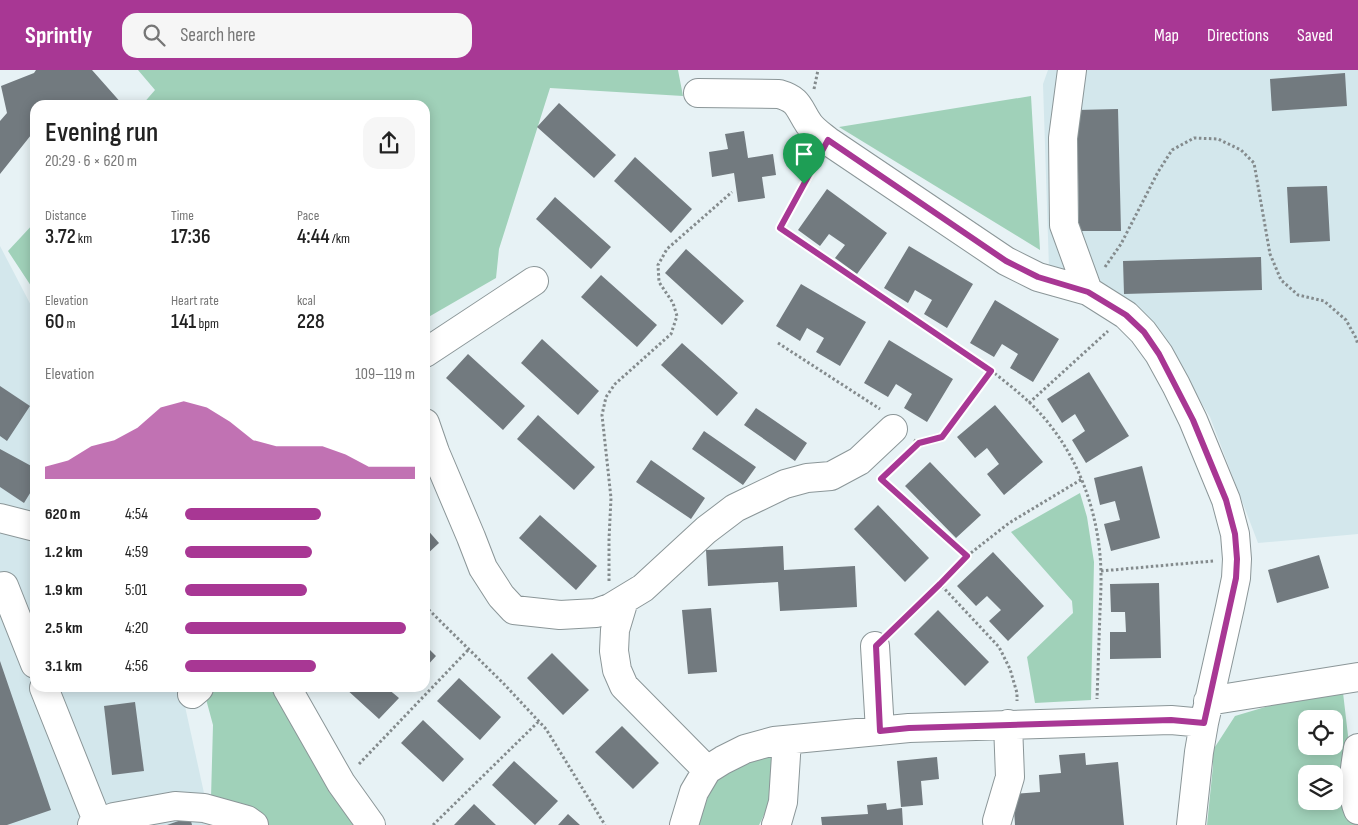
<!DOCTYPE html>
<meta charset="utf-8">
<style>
:root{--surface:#fff;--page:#f6f6f6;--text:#222;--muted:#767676;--accent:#a83794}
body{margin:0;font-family:"Sofia Sans Condensed",sans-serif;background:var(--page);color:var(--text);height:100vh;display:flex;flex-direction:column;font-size:19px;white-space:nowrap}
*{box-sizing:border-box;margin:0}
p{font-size:16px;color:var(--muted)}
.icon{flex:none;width:28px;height:28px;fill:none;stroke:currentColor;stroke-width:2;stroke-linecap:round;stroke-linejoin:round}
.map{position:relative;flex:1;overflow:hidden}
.details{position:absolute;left:30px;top:30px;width:400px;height:592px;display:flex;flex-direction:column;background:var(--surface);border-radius:15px;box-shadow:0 2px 12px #0003}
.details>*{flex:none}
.fabs{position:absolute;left:1298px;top:640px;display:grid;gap:10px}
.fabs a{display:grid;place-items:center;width:45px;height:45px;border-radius:10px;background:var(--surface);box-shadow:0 2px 12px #0003;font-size:25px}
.pin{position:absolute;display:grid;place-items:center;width:42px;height:42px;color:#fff;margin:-51px -21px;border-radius:50% 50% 50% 0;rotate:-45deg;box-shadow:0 0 5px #0007}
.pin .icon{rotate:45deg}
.round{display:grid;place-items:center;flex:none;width:52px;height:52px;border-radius:15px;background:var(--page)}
.summary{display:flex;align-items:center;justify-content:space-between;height:85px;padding:0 15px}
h1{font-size:28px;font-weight:600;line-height:38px}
.metrics{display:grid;grid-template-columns:repeat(3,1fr);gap:8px;height:85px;padding:5px 15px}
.metrics div{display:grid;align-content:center}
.metrics b{font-size:21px;font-weight:600}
.metrics small{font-size:14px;font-weight:400}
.metrics p{font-size:14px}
.chart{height:140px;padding:10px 15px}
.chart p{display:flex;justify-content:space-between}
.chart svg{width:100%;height:90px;margin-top:5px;fill:var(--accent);opacity:.7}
ul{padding:0 15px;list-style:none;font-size:16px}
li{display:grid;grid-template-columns:80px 60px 1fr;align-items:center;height:38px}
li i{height:12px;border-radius:6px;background:var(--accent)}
header{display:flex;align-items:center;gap:30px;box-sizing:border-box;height:70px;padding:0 25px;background:var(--accent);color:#fff}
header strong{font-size:24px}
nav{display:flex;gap:28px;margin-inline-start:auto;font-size:18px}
.search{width:350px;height:45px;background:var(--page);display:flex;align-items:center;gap:12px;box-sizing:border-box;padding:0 18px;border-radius:15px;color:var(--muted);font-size:19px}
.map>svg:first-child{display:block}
.built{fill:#d3e7ec}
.green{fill:#a0d1b9;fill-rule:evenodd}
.building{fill:#727a7f}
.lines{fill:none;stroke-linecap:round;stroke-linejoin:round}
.minor-casing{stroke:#8b9698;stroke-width:30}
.path{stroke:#848b8d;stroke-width:3;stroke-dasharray:2.5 2.5;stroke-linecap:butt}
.minor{stroke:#fff;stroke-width:28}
.route-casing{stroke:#fff;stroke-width:10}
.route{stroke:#a83794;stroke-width:6}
</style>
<header>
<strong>Sprintly</strong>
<div class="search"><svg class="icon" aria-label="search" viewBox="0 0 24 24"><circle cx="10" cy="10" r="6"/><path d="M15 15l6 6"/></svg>Search here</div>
<nav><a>Map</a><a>Directions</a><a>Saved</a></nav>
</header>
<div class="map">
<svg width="1358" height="755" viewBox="0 0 1358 755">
<rect width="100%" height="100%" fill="#e7f2f5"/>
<path class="built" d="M1048 0H1358V464L1258 473 1210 347 1152 253 1049 198 1043 14Z
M0 176 35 243V618H181L211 755H0Z"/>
<path class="green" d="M138 0H678L683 26 550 18 499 179 496 208 425 249V35H142L155 20Z
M1031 26 1040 180 839 57Z
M35 152V222L8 181Z
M1080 423 1087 447 1094 492 1091 630 1035 633 1027 587 1073 543 1072 531 1011 462Z
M1342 614 1358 751 1357 755H1207L1213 696V680L1235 646ZM1306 649H1334V676H1306ZM1306 704H1334V731H1306Z
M203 618H296L370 755H255L211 728 213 655Z
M775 681 768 737 759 755H691L712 710 731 696Z"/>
<path class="building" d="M36 0H92L123 35H35V60L0 104V51L7 43 1 16 34 3Z
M1345 3 1347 36 1272 41 1270 9Z
M559 33 616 85 594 108 537 57Z
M1118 39 1121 161H1079L1077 40Z
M744 61 748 88 773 84 776 105 762 107 765 128 738 132 734 103 712 107 709 82 728 79 725 64Z
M635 87 692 139 671 163 614 111Z
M1327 116 1330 171 1290 173 1287 117Z
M827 119 887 163 857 204 835 188 845 175 829 164 820 176 798 160Z
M555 127 611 177 591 199 536 149Z
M909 176 973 214 947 258 924 244 932 230 915 220 908 233 884 218Z
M686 179 744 231 722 255 665 203Z
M1261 187 1262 220 1124 224 1123 191Z
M601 205 657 255 637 277 581 227Z
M801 214 866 252 840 296 816 282 824 268 807 258 800 271 776 256Z
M995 230 1059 269 1033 312 1010 298 1018 284 1002 274 994 287 970 273Z
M542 269 599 321 578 345 521 293Z
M889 270 953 309 927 352 904 338 912 324 896 314 888 327 864 313Z
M682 273 738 323 717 346 661 295Z
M468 284 525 336 503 360 446 308Z
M1089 302 1129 366 1086 393 1072 370 1085 361 1075 344 1062 353 1047 329Z
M0 316 30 336 7 371 0 366Z
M995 335 1043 392 1004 425 987 404 999 394 987 378 975 388 957 367Z
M756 338 807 373 795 391 744 355Z
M538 345 595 397 574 420 517 369Z
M704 361 756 397 743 415 692 379Z
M0 379 35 398V415L24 433 0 417Z
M651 390 705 428 691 449 636 412Z
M930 392 981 445 956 468 905 416Z
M1142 396 1160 468 1111 481 1104 454 1120 450 1115 431 1100 435 1094 408Z
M878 435 929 488 905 512 854 459Z
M540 445 597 496 576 520 519 468Z
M425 457 439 473 425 486Z
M783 476 784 500 855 496 857 537 780 541 778 512 708 516 706 480Z
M993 482 1044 536 1008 571 989 551 1001 540 987 526 976 536 957 516Z
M1319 485 1329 518 1277 533 1268 500Z
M1159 513 1161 588 1110 589V562H1126L1125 542H1111L1110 514Z
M711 538 717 602 688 604 682 540Z
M938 540 989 592 965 616 914 564Z
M425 575 436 586 425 598Z
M552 583 589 620 563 645 527 608Z
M0 591 51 740 7 755H0Z
M459 608 501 647 480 670 437 631Z
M345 618H387L399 628 379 649Z
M135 632 144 701 112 705 104 636Z
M423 650 464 689 443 712 401 673Z
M622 656 659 693 633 719 595 682Z
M1085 683 1086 695 1118 692 1124 755H1015L1013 724 1040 722 1039 705 1061 703 1059 685Z
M937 687 939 709 921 711 923 735 901 737 897 691Z
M514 691 558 731 535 755 492 715Z
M886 733 887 740 902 738 903 755H822L821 747 868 744 867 735Z
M474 734 496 755H454Z
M568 744 580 755H558Z
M190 747 192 755H167Z"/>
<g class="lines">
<defs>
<path id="minor" d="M1072 0 1063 68 1064 155 1088 221
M698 23 779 24C800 30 798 38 809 54 814 61 822 66 828 71L1006 191 1038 207 1088 221 1126 245 1143 262 1159 284 1176 315 1193 350 1226 430 1235 464 1237 489 1236 508 1230 537 1204 653 1199 682 1191 755
M425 283 534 211
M425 353 435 382 471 467 483 498 501 526 514 540 560 545 596 543 610 538 643 518 706 460 735 438 785 414 807 408 831 406 859 391 893 359
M0 448 35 457
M4 516 35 594
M624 530 615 560 614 581 617 600 624 616 707 700
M875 576 880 661
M44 618 98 753
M287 618 341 713 371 755
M192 624 199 618
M1208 631 1358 607
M1358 678C1355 698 1350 721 1358 740
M997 751 1010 707 1008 654
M92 755 114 747 175 736 204 738 247 750 254 755
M684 755 694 722 707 700 723 690 745 679 774 671 909 658 1171 650 1204 653
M776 755 777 753 783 732 787 670"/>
</defs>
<use href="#minor" class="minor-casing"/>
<path class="path" d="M814 19 818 0
M817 92 780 158 984 295C1003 310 1023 325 1039 342 1073 379 1093 427 1099 476 1102 498 1101 519 1100 541 1099 570 1098 600 1097 629
M1105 197 1121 174 1158 102 1172 80 1194 68 1218 69 1241 80 1254 93 1270 184 1281 210 1298 225 1324 231 1346 250 1356 268 1358 275
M778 273 880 339
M1029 333 1108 261
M914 370 919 373 881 409 967 486 940 514 999 577 1010 599 1017 623V631
M919 373 942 367 991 301
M967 486 1009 453 1082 409
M1101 501 1213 491
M609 511V469L611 428 602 345 606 327 615 314 671 264 677 246 673 233 659 212 658 195 667 179 732 122
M425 536 504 614 546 659 605 755
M892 560 940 514
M359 694 469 579
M433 755 539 651"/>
<use href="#minor" class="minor"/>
</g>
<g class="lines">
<defs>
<path id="route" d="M828 70 1006 191 1038 207 1088 222 1126 245 1144 262 1159 284 1193 350 1226 430 1235 464 1237 489 1236 508 1204 653 1171 650 909 658 880 661 876 576 940 514 967 486 881 409 919 373 942 367 991 301 780 158Z"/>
</defs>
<use href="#route" class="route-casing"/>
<use href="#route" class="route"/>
</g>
</svg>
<div class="fabs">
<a><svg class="icon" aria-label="locate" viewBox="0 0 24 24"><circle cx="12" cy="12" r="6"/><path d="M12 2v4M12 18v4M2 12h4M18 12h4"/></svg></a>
<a><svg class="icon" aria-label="layers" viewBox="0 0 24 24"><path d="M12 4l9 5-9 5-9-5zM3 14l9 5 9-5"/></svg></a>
</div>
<div class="pin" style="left:804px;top:114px;background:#1e9e55"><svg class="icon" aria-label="arrive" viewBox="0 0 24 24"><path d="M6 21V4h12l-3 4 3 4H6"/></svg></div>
<section class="details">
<div class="summary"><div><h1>Evening run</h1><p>20:29 · 6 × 620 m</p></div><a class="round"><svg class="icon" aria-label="share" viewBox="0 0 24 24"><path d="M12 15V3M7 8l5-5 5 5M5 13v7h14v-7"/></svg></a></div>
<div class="metrics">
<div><p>Distance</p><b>3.72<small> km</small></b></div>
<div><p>Time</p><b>17:36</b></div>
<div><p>Pace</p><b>4:44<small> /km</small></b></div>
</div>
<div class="metrics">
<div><p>Elevation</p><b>60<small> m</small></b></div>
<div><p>Heart rate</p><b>141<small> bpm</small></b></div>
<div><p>kcal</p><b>228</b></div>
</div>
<div class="chart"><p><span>Elevation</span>109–119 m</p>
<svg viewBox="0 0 160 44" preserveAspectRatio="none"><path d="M0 44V38L10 35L20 28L30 25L40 19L50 9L60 6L70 9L80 16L90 25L100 28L110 28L120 28L130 32L140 38L150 38L160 38V44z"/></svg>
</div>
<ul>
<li><b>620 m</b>4:54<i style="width:59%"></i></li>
<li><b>1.2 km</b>4:59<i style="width:55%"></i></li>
<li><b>1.9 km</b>5:01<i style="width:53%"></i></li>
<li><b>2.5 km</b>4:20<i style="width:96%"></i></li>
<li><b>3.1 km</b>4:56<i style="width:57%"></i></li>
</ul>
</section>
</div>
